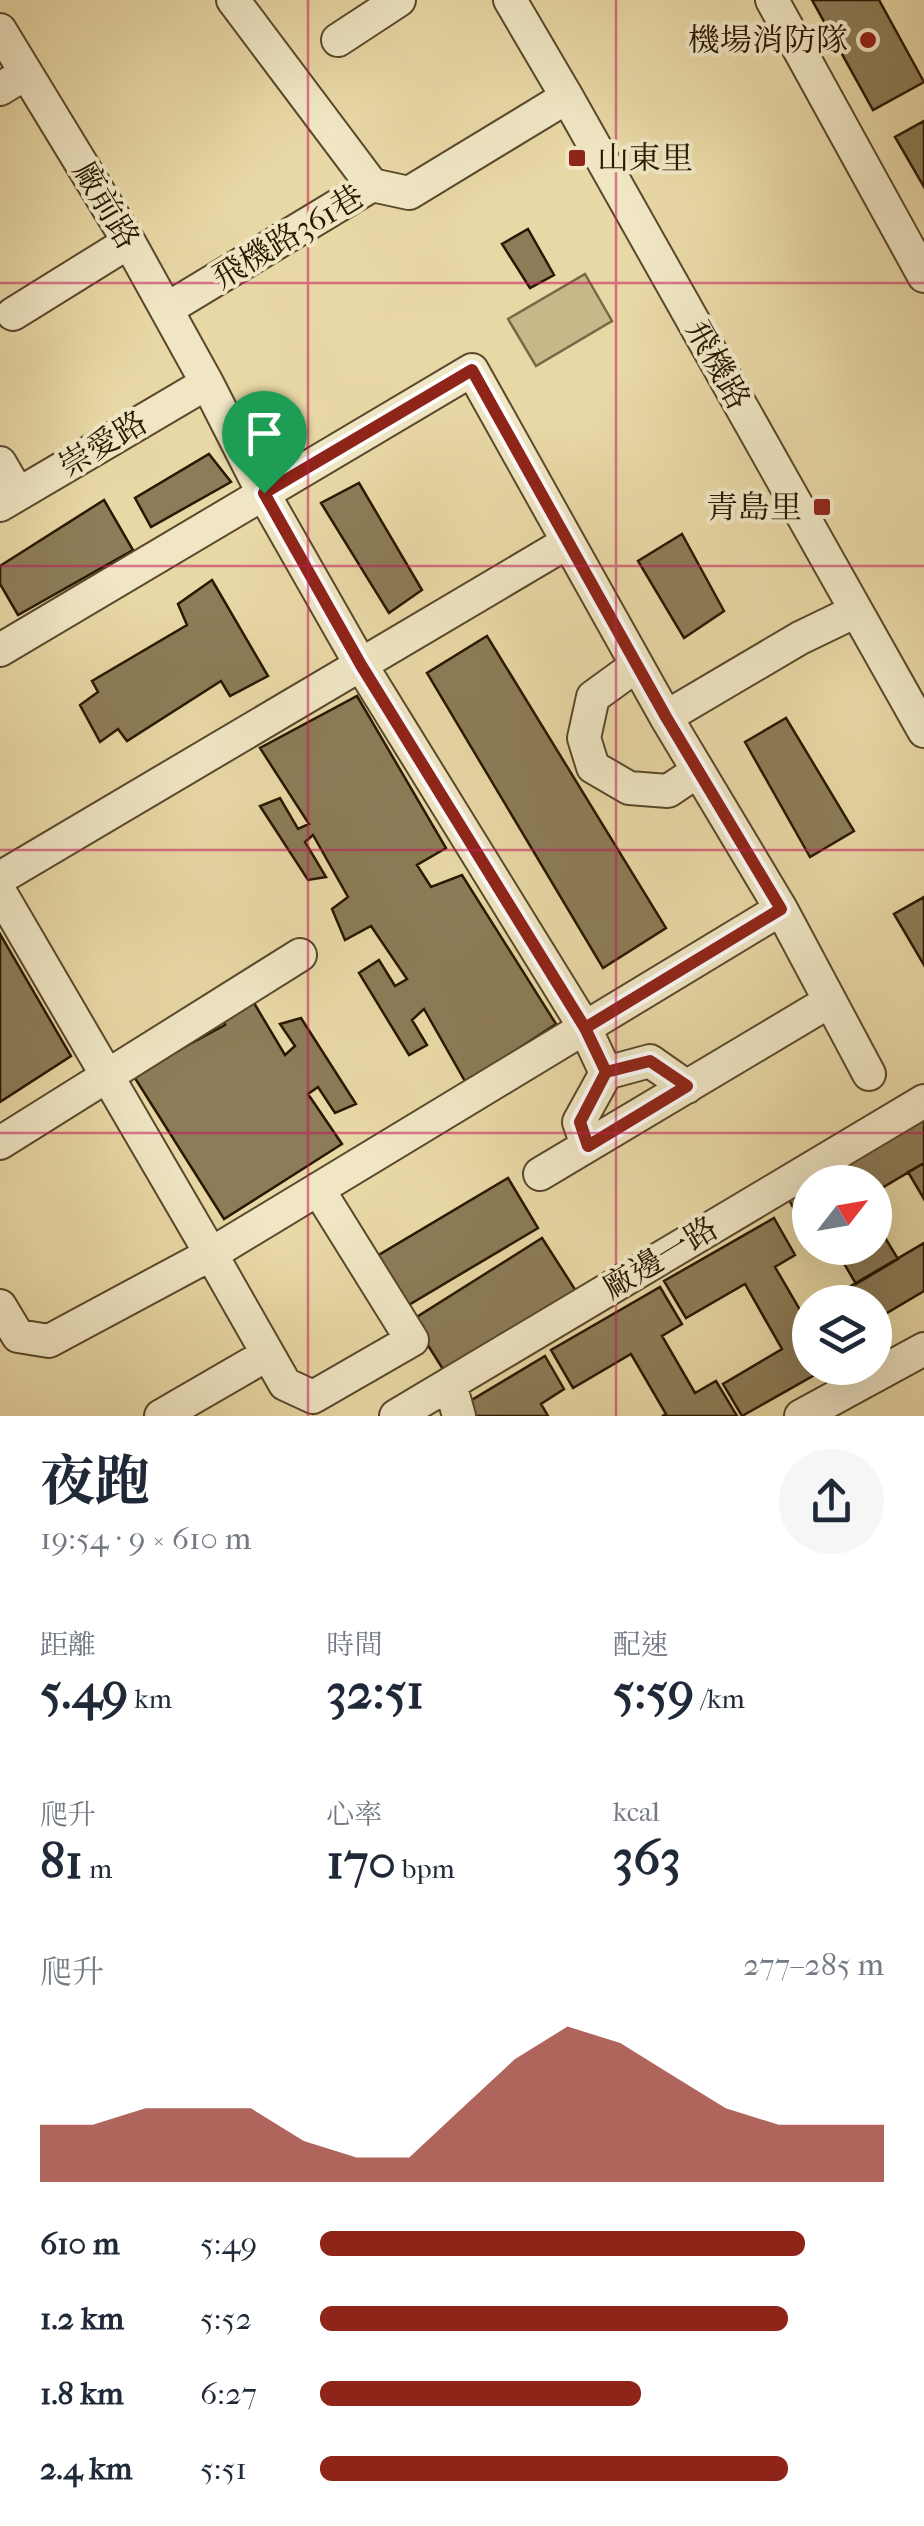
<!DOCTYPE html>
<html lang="zh-TW">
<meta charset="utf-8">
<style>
:root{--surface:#fff;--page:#f6f6f7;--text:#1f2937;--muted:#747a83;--accent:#8f2418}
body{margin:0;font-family:"IM FELL French Canon","Noto Serif TC",serif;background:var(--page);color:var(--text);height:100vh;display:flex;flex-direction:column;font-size:38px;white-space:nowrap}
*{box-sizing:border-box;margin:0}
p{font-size:32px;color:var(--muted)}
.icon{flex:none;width:55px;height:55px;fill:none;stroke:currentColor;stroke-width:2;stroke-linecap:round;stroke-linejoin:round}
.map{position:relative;height:1416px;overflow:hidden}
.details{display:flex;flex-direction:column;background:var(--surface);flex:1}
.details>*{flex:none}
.needle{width:65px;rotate:59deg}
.buttons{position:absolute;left:792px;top:1165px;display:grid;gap:20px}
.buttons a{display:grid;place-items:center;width:100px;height:100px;border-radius:50%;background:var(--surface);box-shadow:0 10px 40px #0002;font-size:50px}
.pin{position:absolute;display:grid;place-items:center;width:85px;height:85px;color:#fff;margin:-102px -42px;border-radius:50% 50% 50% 0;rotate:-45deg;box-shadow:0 0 10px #0007}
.pin .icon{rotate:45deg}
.round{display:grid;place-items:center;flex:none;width:105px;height:105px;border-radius:52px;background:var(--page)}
.headline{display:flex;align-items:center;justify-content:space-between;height:170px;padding:0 40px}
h1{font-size:55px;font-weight:700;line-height:75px}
.figures{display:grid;grid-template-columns:repeat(3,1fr);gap:15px;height:170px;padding:10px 40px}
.figures div{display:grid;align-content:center}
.figures b{font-size:50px;font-weight:700}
.figures small{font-size:28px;font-weight:400}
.figures p{font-size:28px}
.chart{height:280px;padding:20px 40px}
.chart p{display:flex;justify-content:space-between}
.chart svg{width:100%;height:180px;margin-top:10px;fill:var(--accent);opacity:.7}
ul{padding:0 40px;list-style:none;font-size:32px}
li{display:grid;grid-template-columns:160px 120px 1fr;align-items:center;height:75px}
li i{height:25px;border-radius:12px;background:var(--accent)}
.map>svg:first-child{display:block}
.green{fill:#c8b789;stroke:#786846;stroke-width:2.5}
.building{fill:#8c7c57;stroke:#291802;stroke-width:2.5}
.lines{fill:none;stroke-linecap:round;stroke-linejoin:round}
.minor-casing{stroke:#59482b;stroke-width:36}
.minor{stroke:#f0e6c4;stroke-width:32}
.route-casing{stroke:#fff;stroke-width:20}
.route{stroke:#8f2418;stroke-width:12}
.grid{fill:none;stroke:#c2185b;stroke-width:2.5;stroke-opacity:0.55}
.poi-dot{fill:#8f2418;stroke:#f0e6c4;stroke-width:4}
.labels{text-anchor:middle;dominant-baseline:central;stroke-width:8;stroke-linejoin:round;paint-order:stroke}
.poi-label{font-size:32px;fill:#291802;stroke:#f0e6c4;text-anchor:end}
.street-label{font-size:32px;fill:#291802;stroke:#f0e6c4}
</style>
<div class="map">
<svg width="924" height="1416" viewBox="0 0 924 1416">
<rect width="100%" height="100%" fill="#e8d8a5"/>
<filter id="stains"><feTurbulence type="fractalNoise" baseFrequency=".002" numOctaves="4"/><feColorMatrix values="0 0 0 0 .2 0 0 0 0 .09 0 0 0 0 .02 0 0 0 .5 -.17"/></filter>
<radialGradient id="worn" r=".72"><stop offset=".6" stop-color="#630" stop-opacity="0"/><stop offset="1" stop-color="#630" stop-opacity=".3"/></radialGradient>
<path class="green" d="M585 274 612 321 536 366 508 319Z"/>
<path class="building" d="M812 0H879L924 82 873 110Z
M924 121V187L895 137Z
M528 229 554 275 530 288 502 244Z
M209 454 231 482 151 527 135 498Z
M359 483 422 590 389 613 321 503Z
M104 500 133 550 18 615 0 584V566Z
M682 534 724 611 684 638 638 561Z
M212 580 268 676 230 696 221 681 127 741 118 729 100 742 80 705 98 692 92 681 187 625 178 604Z
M487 636 666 928 603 968 427 673Z
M357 696 446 848 417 865 431 887 462 875 556 1024 466 1083 424 1009 412 1020 427 1045 409 1055 359 973 379 960 395 986 407 979 371 926 345 940 332 909 348 897 313 835 305 842 326 877 308 880 260 806 280 798 298 829 309 824 260 748Z
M786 718 854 831 810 857 745 742Z
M924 897V965L894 914Z
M0 934 71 1056 0 1102Z
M248 993 285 1055 295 1046 280 1024 301 1018 356 1104 335 1113 318 1087 308 1094 342 1144 224 1219 133 1075 225 1025 221 1012Z
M924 1119V1163L875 1192V1182H818Z
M924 1163V1199L908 1172Z
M508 1178 538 1228 407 1306 377 1256Z
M810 1187V1231L807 1232 789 1200Z
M774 1218 795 1255 775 1267 810 1327V1368H827L742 1416 723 1384 782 1349 745 1284 686 1318 664 1281Z
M875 1221 898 1259 856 1284 835 1248H875Z
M542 1238 576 1291 446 1374 412 1320Z
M924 1243V1291L875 1320V1302H845L839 1293Z
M660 1287 682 1324 662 1336 695 1393 716 1381 737 1416H662L666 1414 631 1354 573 1388 551 1350Z
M545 1356 564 1389 541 1404 548 1416H472L465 1404Z"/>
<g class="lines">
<defs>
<path id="minor" d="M233 0 372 185
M510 0 567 97 924 731
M772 0 924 276
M0 30 129 242 207 383 263 493 361 665 585 1028 606 1073 579 1122 587 1145
M338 40 399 0
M0 89 26 73
M167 309 372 185 409 193 567 97
M13 314 129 242
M0 463 18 494
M0 505 207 383
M0 650 472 370 666 717 781 909 211 1254 0 892
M637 665 593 697 584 738 593 767 629 788 668 791 698 771
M666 717 800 638 856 611
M0 878 568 542
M781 909 869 1074
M606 1073 650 1061 687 1087
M0 1143 300 955
M540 1174 830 1001
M0 1306 18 1336 49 1341 211 1254 285 1384 313 1397 412 1340 318 1189
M450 1384 459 1416
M161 1416 268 1354
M396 1416 924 1101
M801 1416 924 1349"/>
</defs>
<use href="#minor" class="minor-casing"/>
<use href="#minor" class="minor"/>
</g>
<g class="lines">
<defs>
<path id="route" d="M264 493 472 370 666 717 781 909 585 1028 606 1072 650 1061 687 1086 588 1146 580 1122 606 1072 585 1028 361 665 264 493"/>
</defs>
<use href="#route" class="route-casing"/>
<use href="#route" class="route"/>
</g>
<path class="grid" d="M308 0V1416M616 0V1416M0 283H924M0 566H924M0 850H924M0 1133H924"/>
<g class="poi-dot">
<circle cx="868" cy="40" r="10"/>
<rect x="567" y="148" width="20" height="20" rx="5"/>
<rect x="812" y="497" width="20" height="20" rx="5"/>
</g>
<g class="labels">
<g class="poi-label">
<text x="848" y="40">機場消防隊</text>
<text x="597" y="158" text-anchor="start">山東里</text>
<text x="802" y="507">青島里</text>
</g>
<g class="street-label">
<text transform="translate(106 205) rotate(59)">廠前路</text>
<text transform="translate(288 237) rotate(-31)">飛機路361巷</text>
<text transform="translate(718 365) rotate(61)">飛機路</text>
<text transform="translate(103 444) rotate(-31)">崇愛路</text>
<text transform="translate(660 1258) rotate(-31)">廠邊一路</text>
</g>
</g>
<rect width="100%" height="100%" filter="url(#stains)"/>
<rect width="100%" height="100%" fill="url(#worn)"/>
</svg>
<div class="buttons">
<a><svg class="needle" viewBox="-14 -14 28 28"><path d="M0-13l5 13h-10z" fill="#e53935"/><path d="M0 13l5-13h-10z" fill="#747a83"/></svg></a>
<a><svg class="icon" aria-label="layers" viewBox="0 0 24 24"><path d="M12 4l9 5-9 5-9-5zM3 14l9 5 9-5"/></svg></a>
</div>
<div class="pin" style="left:264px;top:493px;background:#1e9e55"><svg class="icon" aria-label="arrive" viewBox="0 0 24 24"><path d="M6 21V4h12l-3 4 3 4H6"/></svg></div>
</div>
<section class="details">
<div class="headline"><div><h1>夜跑</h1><p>19:54 · 9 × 610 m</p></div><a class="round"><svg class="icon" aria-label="share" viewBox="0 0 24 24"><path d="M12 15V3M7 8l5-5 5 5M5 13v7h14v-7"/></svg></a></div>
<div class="figures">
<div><p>距離</p><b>5.49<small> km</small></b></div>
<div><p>時間</p><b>32:51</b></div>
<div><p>配速</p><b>5:59<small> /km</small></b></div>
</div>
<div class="figures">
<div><p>爬升</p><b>81<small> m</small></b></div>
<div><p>心率</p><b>170<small> bpm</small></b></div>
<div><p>kcal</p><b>363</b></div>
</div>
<div class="chart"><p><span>爬升</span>277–285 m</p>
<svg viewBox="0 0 160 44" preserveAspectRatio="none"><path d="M0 44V30L10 30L20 26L30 26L40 26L50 34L60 38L70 38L80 26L90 14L100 6L110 10L120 18L130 26L140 30L150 30L160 30V44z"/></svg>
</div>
<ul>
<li><b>610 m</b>5:49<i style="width:86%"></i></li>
<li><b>1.2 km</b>5:52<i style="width:83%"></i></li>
<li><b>1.8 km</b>6:27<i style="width:57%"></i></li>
<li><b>2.4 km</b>5:51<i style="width:83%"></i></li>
</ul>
</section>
